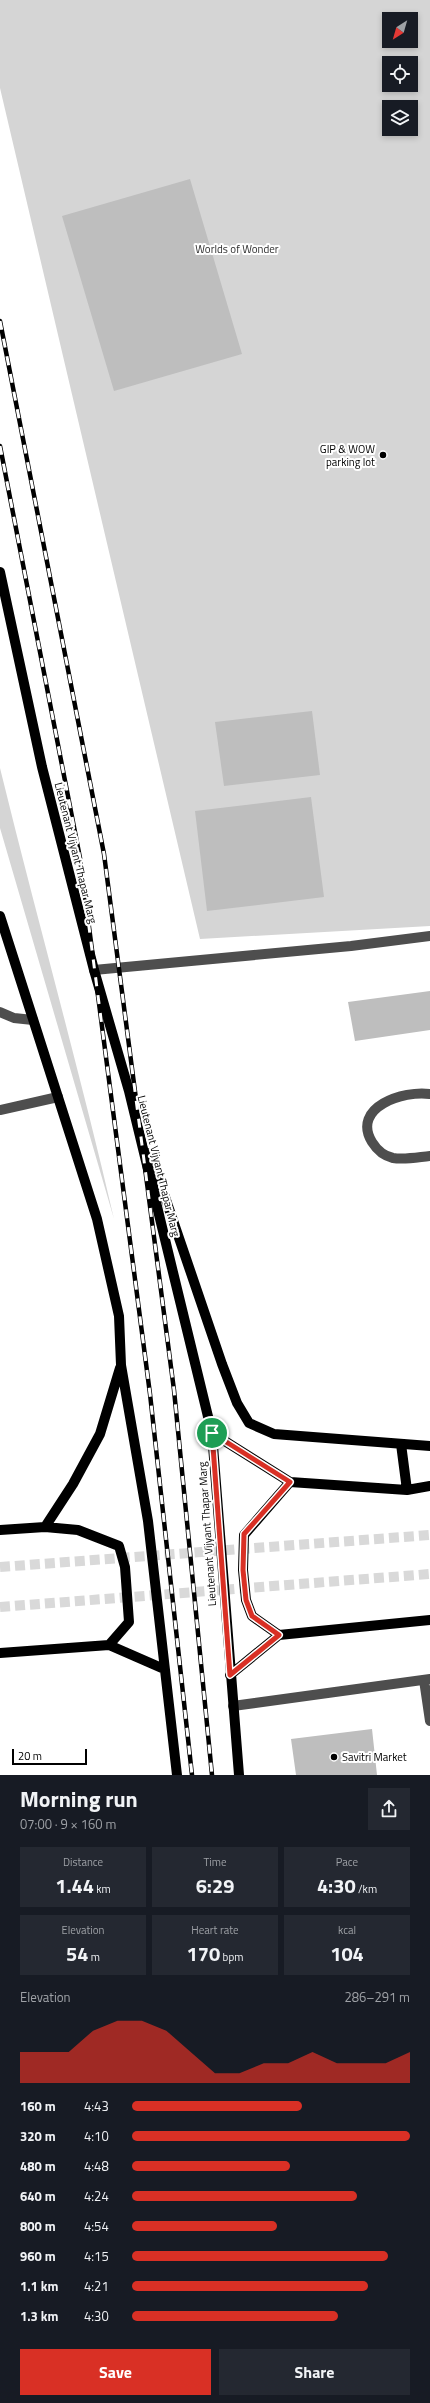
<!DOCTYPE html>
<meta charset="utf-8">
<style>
:root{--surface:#171b24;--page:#242831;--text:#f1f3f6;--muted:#9ea1a6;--accent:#d93025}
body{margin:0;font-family:"Titillium Web",sans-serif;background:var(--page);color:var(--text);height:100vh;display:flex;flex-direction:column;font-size:15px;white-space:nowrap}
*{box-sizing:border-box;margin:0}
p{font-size:13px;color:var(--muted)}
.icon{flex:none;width:22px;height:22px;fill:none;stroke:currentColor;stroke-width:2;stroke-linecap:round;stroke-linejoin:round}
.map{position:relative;height:1775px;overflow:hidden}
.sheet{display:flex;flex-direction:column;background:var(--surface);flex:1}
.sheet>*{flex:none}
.needle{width:26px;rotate:217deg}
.tools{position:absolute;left:382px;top:12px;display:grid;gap:8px}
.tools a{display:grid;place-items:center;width:36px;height:36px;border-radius:0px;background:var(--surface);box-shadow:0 2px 6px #0003;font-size:20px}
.scale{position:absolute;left:12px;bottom:10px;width:75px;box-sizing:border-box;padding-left:4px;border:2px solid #000;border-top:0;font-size:11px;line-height:14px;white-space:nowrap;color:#000;-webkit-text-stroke:3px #fff;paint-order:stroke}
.pin{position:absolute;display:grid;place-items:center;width:34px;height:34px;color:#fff;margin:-17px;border:2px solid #fff;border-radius:50%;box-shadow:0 1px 4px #0007}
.round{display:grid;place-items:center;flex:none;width:42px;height:42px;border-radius:0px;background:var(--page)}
.head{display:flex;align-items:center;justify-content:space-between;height:68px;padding:0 20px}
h1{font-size:22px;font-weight:700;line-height:30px}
.stats{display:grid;grid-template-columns:repeat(3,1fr);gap:6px;height:68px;padding:4px 20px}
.stats div{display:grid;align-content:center;border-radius:0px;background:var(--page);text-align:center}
.stats b{font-size:20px;font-weight:700}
.stats small{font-size:11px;font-weight:400}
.stats p{font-size:11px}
.chart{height:112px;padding:8px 20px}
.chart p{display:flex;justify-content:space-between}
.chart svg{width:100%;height:72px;margin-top:4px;fill:var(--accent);opacity:.7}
.cta{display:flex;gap:8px;margin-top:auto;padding:8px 20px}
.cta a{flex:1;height:46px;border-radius:0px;background:var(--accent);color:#fff;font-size:16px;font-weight:700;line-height:46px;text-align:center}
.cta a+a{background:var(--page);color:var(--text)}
ul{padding:0 20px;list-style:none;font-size:13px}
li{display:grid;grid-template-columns:64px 48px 1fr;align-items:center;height:30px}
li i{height:10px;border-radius:5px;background:var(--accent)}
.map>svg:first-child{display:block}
.green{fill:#d5d5d5;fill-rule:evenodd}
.building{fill:#bebebe}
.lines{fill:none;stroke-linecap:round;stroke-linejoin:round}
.major-tunnel{stroke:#d9d9d9;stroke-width:10;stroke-dasharray:10 5;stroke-linecap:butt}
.minor{stroke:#4e4e4e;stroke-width:10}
.major{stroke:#000;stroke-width:10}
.rail-casing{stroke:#000;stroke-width:4.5}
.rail{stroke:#fff;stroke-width:3;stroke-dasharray:9;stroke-linecap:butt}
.route-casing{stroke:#fff;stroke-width:8}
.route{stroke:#d93025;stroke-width:5}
.poi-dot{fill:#000;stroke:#fff;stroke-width:1.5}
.labels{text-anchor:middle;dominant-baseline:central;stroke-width:4;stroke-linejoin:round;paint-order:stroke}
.park-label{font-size:11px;fill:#2c2c2c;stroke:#fff}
.poi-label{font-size:11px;fill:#000;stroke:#fff;text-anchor:end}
.street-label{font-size:11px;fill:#000;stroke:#fff}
</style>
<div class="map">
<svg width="430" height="1775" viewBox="0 0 430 1775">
<rect width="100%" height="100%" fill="#fff"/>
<path class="green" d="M0 0H430V926L200 939 0 88ZM389 19H411V41H389ZM389 63H411V85H389ZM389 107H411V129H389Z
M0 768C37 919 79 1068 114 1219L0 828Z"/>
<path class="building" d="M190 179 242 354 114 391 62 216Z
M312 711 320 775 224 786 215 722Z
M311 797 324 897 207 911 195 811Z
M430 991V1030L355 1041 348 1002Z
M372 1729 377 1775H296L291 1739Z"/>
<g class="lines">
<path class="major-tunnel" d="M0 1567 430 1535
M0 1607 430 1574"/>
<path class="minor" d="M94 970 351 946 430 936
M0 1012 14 1018 33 1020
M430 1094C404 1090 351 1107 372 1142 377 1150 384 1156 393 1158 405 1160 419 1157 430 1156
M0 1110 58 1097
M424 1680 430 1721
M233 1706 430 1679"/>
<path class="major" d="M0 572 42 767 94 970 129 1091 212 1433 239 1775
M0 916 97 1219 119 1316 121 1365 148 1521 177 1775
M150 1153 222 1364 237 1403 249 1423 274 1434 430 1446
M212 1433 290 1482 407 1490 430 1486
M401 1444 407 1490
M45 1527 78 1530 119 1546 125 1567 129 1622 109 1645
M0 1530 45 1527 73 1484 100 1434 120 1368
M279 1635 252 1616 246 1600 243 1570 244 1535 290 1482
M0 1653 109 1645 164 1669
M230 1675 279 1635 430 1620"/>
<defs>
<path id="rail" d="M0 321 104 854 174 1390 212 1775
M0 446 80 858 150 1394 192 1775"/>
</defs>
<use href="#rail" class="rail-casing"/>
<use href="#rail" class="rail"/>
</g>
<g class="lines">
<defs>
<path id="route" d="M212 1433 290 1482 244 1534 243 1570 246 1600 252 1616 279 1635 230 1675Z"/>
</defs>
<use href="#route" class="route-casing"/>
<use href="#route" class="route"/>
</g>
<g class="poi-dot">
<circle cx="383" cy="455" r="4"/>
<circle cx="334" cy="1757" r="4"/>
</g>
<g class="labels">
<g class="park-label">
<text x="237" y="249">Worlds of Wonder</text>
</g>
<g class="poi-label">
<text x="375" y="449">GIP &amp; WOW<tspan x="375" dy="13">parking lot</tspan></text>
<text x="342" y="1757" text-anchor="start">Savitri Market</text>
</g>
<g class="street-label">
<text transform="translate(76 853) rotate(76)">Lieutenant Vijyant Thapar Marg</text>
<text transform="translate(159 1166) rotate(76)">Lieutenant Vijyant Thapar Marg</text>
<text transform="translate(207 1534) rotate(-94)">Lieutenant Vijyant Thapar Marg</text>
</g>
</g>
</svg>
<div class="tools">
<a><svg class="needle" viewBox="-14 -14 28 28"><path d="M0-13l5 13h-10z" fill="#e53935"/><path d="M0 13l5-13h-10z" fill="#9ea1a6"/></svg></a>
<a><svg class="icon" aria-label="locate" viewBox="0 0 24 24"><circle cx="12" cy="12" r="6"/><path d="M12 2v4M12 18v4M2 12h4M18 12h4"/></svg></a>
<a><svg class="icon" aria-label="layers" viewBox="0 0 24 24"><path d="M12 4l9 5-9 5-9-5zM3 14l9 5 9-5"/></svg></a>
</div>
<div class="scale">20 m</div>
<div class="pin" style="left:212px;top:1433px;background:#1e9e55"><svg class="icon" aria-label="arrive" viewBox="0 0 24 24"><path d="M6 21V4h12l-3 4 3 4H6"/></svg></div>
</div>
<section class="sheet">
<div class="head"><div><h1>Morning run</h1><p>07:00 · 9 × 160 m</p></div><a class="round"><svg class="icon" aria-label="share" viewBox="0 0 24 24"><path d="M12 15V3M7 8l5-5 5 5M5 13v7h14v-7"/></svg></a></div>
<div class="stats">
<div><p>Distance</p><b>1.44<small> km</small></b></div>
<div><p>Time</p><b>6:29</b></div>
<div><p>Pace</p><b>4:30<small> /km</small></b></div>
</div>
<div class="stats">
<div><p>Elevation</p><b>54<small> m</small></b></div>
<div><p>Heart rate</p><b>170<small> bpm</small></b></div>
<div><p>kcal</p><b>104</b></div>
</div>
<div class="chart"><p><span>Elevation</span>286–291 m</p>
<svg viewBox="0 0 160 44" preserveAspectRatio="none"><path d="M0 44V25L10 25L20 25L30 12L40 6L50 6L60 12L70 25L80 38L90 38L100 32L110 32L120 25L130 32L140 32L150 32L160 25V44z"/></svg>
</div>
<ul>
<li><b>160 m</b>4:43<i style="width:61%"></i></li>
<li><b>320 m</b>4:10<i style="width:100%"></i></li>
<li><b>480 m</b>4:48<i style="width:57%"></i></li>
<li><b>640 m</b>4:24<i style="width:81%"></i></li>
<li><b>800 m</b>4:54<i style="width:52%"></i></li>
<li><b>960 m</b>4:15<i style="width:92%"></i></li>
<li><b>1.1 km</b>4:21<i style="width:85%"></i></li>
<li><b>1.3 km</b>4:30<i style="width:74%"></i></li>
</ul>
<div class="cta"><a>Save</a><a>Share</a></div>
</section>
